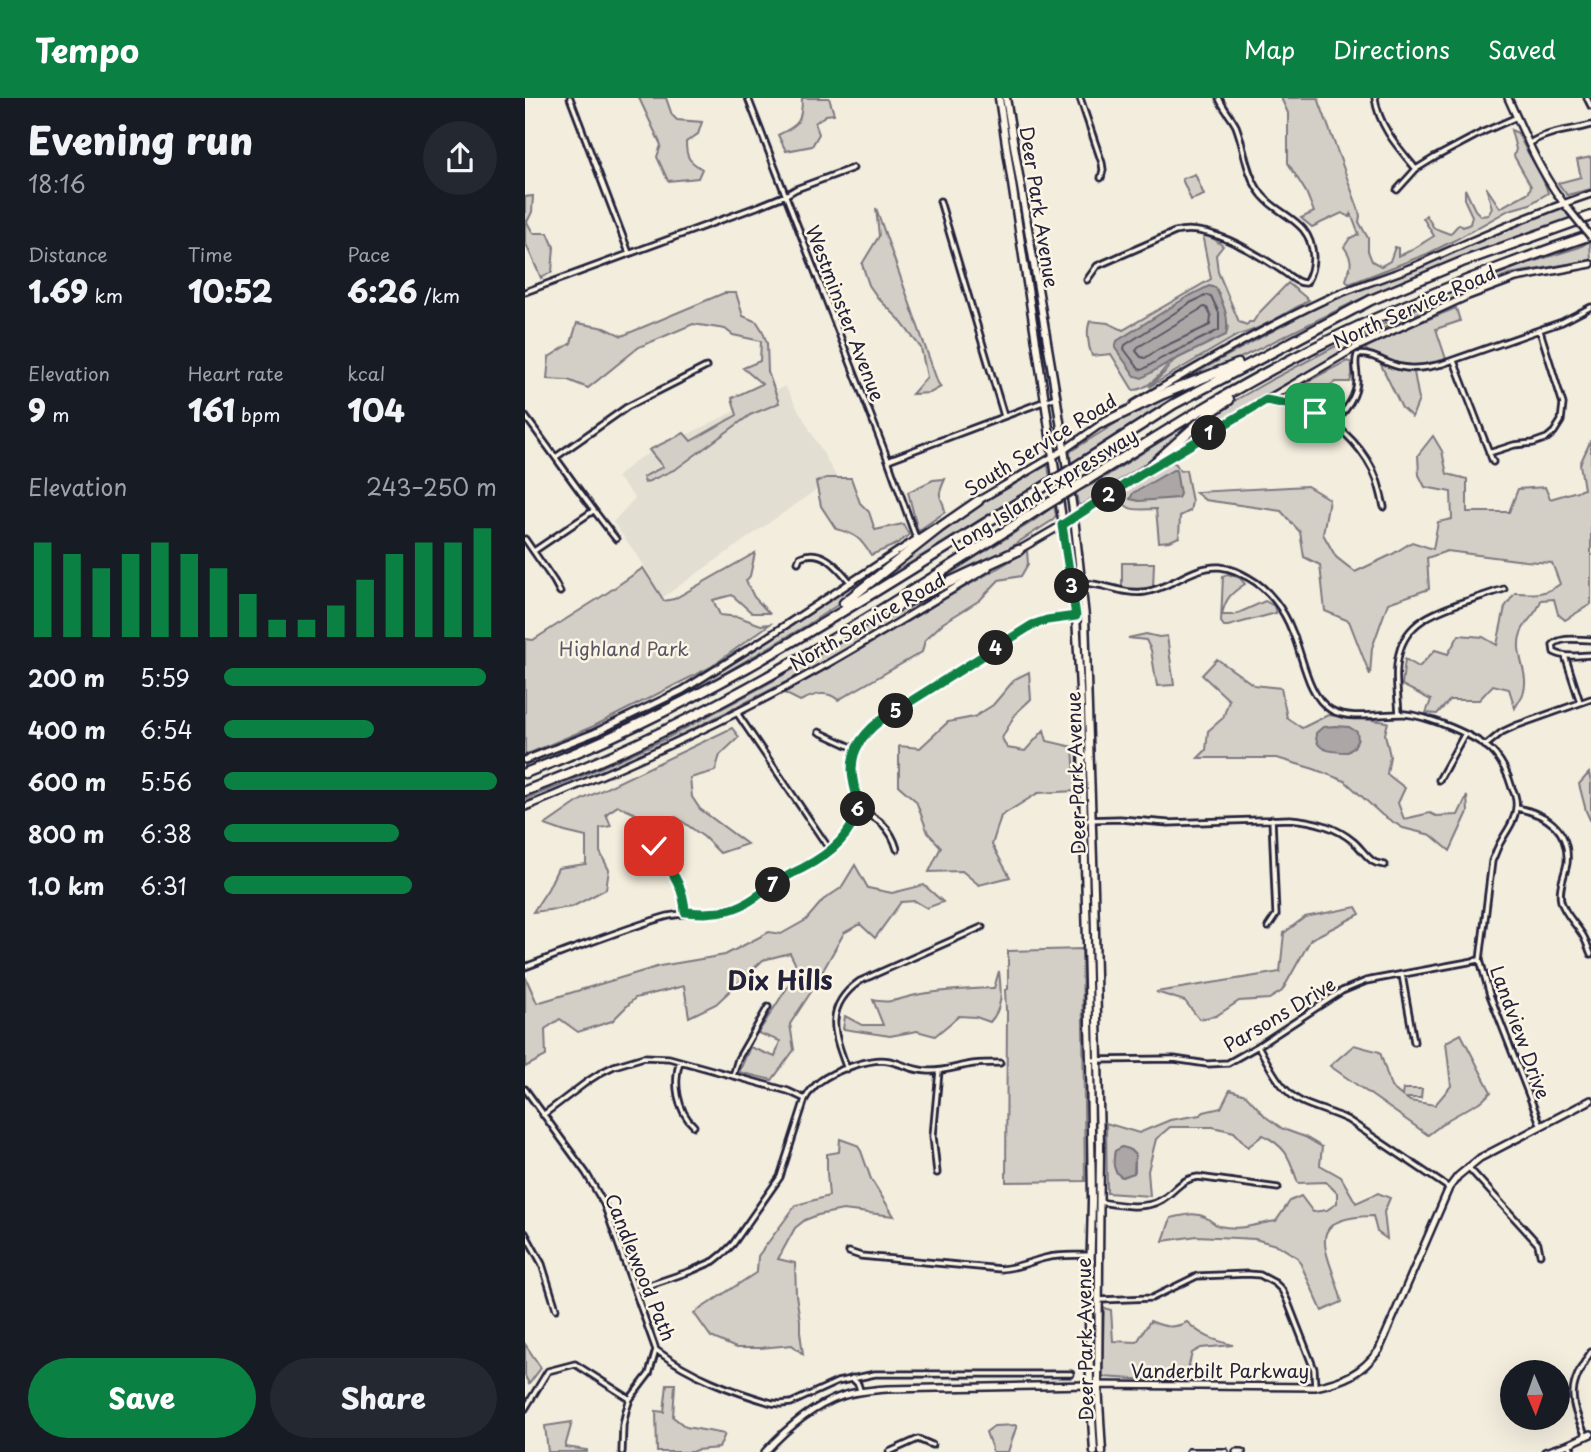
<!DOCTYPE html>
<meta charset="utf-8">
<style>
:root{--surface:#171b24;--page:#242831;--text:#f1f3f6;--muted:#9ea1a6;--accent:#0b8043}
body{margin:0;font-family:"Playpen Sans",sans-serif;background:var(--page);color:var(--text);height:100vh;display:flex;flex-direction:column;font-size:26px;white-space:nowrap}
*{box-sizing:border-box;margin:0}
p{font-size:23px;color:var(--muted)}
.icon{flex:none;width:38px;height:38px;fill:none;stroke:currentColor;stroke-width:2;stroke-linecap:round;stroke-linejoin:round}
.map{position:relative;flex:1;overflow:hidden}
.panel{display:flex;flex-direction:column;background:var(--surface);width:525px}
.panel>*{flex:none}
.needle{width:46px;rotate:178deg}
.buttons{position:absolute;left:975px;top:1262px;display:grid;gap:14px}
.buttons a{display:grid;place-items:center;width:70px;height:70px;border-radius:50%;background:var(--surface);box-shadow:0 7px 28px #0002;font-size:35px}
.pin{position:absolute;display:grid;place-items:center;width:60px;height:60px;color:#fff;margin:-30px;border-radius:14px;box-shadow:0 4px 10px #0006}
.km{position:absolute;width:35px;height:35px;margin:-18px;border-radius:50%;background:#222;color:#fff;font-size:19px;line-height:35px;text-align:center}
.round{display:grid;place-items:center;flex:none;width:74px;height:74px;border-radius:37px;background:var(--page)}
.head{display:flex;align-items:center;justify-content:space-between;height:119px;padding:0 28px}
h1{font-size:38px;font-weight:800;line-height:52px}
.metrics{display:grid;grid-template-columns:repeat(3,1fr);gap:10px;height:119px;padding:7px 28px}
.metrics div{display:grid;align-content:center}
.metrics b{font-size:30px;font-weight:800}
.metrics small{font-size:19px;font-weight:400}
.metrics p{font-size:19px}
.chart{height:196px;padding:14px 28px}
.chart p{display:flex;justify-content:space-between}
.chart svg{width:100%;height:126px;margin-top:7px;stroke:var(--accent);stroke-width:6}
.cta{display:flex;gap:14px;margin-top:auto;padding:14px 28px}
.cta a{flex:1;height:80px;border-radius:42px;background:var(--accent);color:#fff;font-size:28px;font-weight:800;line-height:80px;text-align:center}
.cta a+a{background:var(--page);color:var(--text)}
ul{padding:0 28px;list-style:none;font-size:23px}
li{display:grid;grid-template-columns:112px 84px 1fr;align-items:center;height:52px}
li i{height:18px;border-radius:9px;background:var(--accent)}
header{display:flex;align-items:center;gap:42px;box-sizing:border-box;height:98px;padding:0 35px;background:var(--accent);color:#fff}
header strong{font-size:33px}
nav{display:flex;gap:38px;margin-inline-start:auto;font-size:24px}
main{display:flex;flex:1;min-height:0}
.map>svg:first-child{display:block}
.built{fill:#e3ded2}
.green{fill:#d4cfc6;stroke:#7b7880;stroke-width:2;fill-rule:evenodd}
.water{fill:#aca7a6;stroke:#75727b;stroke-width:2}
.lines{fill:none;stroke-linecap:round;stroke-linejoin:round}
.shore{stroke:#595766;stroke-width:2}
.street-casing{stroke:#22223b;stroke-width:9}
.secondary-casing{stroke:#22223b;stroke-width:10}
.primary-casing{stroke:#22223b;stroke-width:11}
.highway-casing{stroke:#22223b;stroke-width:13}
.street{stroke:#fcf5e5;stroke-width:3.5}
.secondary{stroke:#fcf5e5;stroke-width:5}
.primary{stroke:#fcf5e5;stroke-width:6}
.highway{stroke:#fcf5e5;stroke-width:8}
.secondary-bridge-casing{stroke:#22223b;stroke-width:10;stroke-linecap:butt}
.highway-bridge-casing{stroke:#22223b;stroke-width:13;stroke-linecap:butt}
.secondary-bridge{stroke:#fcf5e5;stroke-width:5}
.highway-bridge{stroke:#fcf5e5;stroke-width:8}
.route-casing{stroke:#fff;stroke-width:14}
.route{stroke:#0b8043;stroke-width:9}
.labels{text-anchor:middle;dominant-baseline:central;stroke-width:5;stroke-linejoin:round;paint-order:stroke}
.street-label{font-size:19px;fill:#22223b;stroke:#fcf5e5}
.park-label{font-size:19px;fill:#575665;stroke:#fcf5e5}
.district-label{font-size:26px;font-weight:bold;fill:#22223b;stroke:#fcf5e5}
</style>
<header>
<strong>Tempo</strong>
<nav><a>Map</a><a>Directions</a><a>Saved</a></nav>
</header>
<main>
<section class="panel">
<div class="head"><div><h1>Evening run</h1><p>18:16</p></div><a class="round"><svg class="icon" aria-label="share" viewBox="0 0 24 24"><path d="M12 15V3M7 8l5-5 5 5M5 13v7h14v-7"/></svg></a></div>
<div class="metrics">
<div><p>Distance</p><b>1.69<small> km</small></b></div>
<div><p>Time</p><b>10:52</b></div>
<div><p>Pace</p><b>6:26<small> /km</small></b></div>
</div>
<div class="metrics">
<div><p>Elevation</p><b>9<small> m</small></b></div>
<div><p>Heart rate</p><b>161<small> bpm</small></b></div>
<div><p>kcal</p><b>104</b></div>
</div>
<div class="chart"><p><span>Elevation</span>243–250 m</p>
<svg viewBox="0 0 160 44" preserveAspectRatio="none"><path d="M5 44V11M15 44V15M25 44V20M35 44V15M45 44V11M55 44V15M65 44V20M75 44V29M85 44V38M95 44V38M105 44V33M115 44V24M125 44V15M135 44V11M145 44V11M155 44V6"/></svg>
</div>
<ul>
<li><b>200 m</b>5:59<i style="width:96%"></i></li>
<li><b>400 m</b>6:54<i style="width:55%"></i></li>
<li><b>600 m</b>5:56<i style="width:100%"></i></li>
<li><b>800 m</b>6:38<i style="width:64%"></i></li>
<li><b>1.0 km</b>6:31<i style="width:69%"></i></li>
</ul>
<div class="cta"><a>Save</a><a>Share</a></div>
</section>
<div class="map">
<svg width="1066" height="1354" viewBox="0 0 1066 1354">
<rect width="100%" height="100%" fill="#f3edde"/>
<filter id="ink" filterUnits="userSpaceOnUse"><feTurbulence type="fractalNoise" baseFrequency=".0143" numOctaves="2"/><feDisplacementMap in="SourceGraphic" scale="14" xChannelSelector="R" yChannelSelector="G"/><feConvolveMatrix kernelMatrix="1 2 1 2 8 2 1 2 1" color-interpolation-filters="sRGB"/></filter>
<g filter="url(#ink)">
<path class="built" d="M260 288 311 378 137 500 119 467 88 424 110 400 92 379 113 361Z"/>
<path class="green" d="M114 0H141L147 17 152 22 177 24 173 36 161 44C161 60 164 63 177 71L173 80 143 83 132 59 136 47Z
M277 0H304L309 16 301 17 290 25 294 36 287 48 261 53 253 37C274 27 277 24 277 0Z
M756 0H793L833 110 835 118 834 124 843 140V153L847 163 856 168 865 163 870 149 873 150V158C886 154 897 145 909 138L898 120 901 117 909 130 925 136 934 126 938 129 945 126 947 118 940 103V91L950 112 956 118 963 117 967 110 961 89 975 110 1004 94 1006 88 989 58 991 51 986 32 993 35C1001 56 1018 74 1023 95L1005 106 984 112 930 142 902 156 824 186 821 182C826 167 829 163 819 149L825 140 834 137 826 116 825 119 817 115 787 129 776 120 789 114 781 94 763 65V15Z
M1066 59V91L1042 97 1033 85 1056 79 1052 62Z
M670 76 679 97 666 102 657 81Z
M8 98 7 114 2 124 8 135H23L29 149 27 174 16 180 0 144V99Z
M351 110 413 285 416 289 405 295 387 296 402 279 396 250 373 220 353 200 344 187 337 166 354 138Z
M1034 110H1038L1048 121 983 142 876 184 829 204 709 263 634 295 775 218 807 202 912 161 981 129Z
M680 137 689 141 698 148 691 157 693 174 714 224 722 227 724 224H728L733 216 763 185 784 202C761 215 738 230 713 237L624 289 639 275 649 262 701 236 703 229 641 266 644 264C637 276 622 292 608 292L586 256 567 258C563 248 561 232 565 223L583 225 598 232 686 181 678 141Z
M1065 143 1066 162 984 176 834 241 801 263 650 349 688 315 746 282 807 250 914 200 994 168 1055 149Z
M199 195H211L218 218 232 224 237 232 242 245 243 274 254 305 225 317 151 371 120 385 118 379 138 369 124 352 159 335 166 343 212 317 207 300 237 286 218 270 235 263 236 243 208 237 200 231 168 226 114 249 63 290 43 282 22 281 24 259 46 245 52 225 80 230 97 238Z
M931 210 935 223 911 231 921 261 919 264C893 270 862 268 840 251L842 249 889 227Z
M822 263 827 265V277L825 284H810L795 295 785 296 774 304 758 303C770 288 805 272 822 263Z
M856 267 889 274 894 302 887 319 877 310Z
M669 286 670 288 667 290 546 367 545 356 546 353 604 317 645 296Z
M669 324 624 363 556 407 553 406 551 394 570 385 663 326Z
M908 338 917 353 922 376 942 381V414H984L993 391 1020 389 1025 401 1059 391 1055 366 1066 342V506L1040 522 1033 516 1029 501 1016 502C1013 516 1001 521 996 535 988 556 1006 576 998 596 996 601 992 606 990 610L984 591 968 587 954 602H925L912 616 901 615 906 602 877 587 880 561 894 569 910 552 923 556 934 537 958 539 972 547 980 509 990 495C1008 496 1021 497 1035 486L1027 465 1000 463 922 453 902 460 904 491 863 505 847 550 845 577 824 523 800 513 795 467 779 459 775 434 756 413 680 402 670 394 782 388 804 401 798 436 811 459 830 474 866 457 887 444 908 451 913 424 927 421 926 394 900 389 894 377 893 357Z
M647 364 651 366 655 373 661 372 667 404 665 413 655 418 654 439 645 443 634 444 631 411C615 411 596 416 596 394Z
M521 368H523L525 380 506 390 364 478 361 477 454 407Z
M301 380H326L335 405 344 414 350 432 378 426 384 437 370 447 346 457C335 440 331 436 311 431L296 408 291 384Z
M420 381C410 404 417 394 420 414L393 433 383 394 408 382Z
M529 408 531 417 528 422 470 459 415 483V481L507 424Z
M502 453 503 466 496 478 474 482 455 502 418 525 400 542 397 554 313 602C302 591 288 597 275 603L259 595Z
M230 455 225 478 221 483 229 499 244 515H227L207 497 188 502 195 517 214 519 236 527 245 526 186 569 69 628 0 657V541L8 542 79 497 118 470 139 503 149 501Z
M375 455 377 457 323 500 282 527 157 600 91 632 0 670V666C44 648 89 630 132 608 217 565 295 507 375 455Z
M597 465H629L628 490 603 491 597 490Z
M703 476 715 480 720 486C706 495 700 501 697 517H709L740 503 749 508 751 515 703 528H699L696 524 698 478Z
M425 487V489L417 494 301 564 142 644 36 691 0 705V701L34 688 140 641 248 583 367 514Z
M621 536 634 539 642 538 649 587 632 588 626 552 621 542 603 540Z
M692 561 729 587 756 590 762 620 777 630 803 617 863 624 860 636 865 658 862 676 880 690 873 705 879 721 905 715 911 718 933 717 942 698 943 714 925 753 906 737 878 730 857 717 820 683 789 671 752 660H673L681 652 683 633 698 620 704 602 677 577Z
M504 574 506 601 490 616 477 640 482 650 500 653 519 632 522 643 548 649 551 693 513 695 476 718 467 747 485 779 454 787 437 773 404 774 416 749 403 735 391 703 374 688V648L395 650 423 624 449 619 468 607 490 581Z
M207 630 214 639 195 657 190 673 165 680 167 699 175 711 222 746 195 755 179 739 151 719 141 727 133 726 93 708 81 716 86 728 75 730V754L84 772 81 791 47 809 8 814 23 791 33 770 61 766V739L40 734 20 727 56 702Z
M1064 675 1066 685V724L1061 713 1054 686Z
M330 767 343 790 367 795 399 787 418 804 402 810 390 803 376 804 350 840 335 826 319 835 286 894 265 926 269 952 247 982 214 974 225 949 250 959 255 943 233 935 265 885 270 865 265 855 238 862 191 906 164 919 159 888 110 900 87 923 53 934 35 921 20 931 21 958 0 969V878L12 905 135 868 200 857 244 834 256 836 281 822 298 802 316 790Z
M831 809 835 816 786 841 757 893 744 901 714 903 691 918 674 921 660 903 631 894 755 874 759 835 780 819Z
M557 851 560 1083 481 1084 482 913 481 912 480 892 483 891V853Z
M474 873C476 892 479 909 465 924L451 919 434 918 410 938 392 933 365 938 318 931 320 918 337 927H358L348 902C366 906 373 901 391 897 416 892 443 891 469 890Z
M936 936 966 994 958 1002 924 1021 903 1037 805 968 829 947 855 954 866 989 877 998 878 991H897L896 1000H881L885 1003 910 1007 926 988 921 944Z
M705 992 721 997 741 1019 758 1031 780 1039 797 1049 795 1067 816 1079 831 1105 853 1095 865 1100 859 1114 862 1141 852 1134 848 1118C772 1119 806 1157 817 1204L797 1213 773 1160 754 1148 730 1141 672 1138 638 1143 646 1120C658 1118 669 1113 680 1119 685 1122 689 1126 694 1128 716 1133 730 1126 751 1123L765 1103 776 1098 788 1114 802 1112 812 1105V1095L801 1084 773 1085C764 1060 763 1050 738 1037L723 1049 709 1034 688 1029H645L631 1041 623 1073 625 1098 582 1095 581 1025 614 1035 645 1022 675 1017 679 1014 696 1010ZM604 1051 610 1057V1073L609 1075 597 1079C588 1074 588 1063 590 1053Z
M315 1041 332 1047 336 1053 346 1081 369 1118 318 1112 293 1117 280 1122 270 1130 253 1161 270 1165 271 1197 275 1222V1234L278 1256 267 1247 235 1250H211L186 1239 169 1215 232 1174 233 1158 271 1107 304 1098 302 1075V1056L314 1054Z
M579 1210 586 1212 588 1243 612 1244 625 1223C639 1229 648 1231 662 1224 677 1238 688 1242 708 1247L676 1250 667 1255 661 1279 657 1284 577 1279Z
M0 1246 16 1270 4 1286 0 1278Z
M142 1286H150L148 1319 161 1329 200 1336 194 1350 171 1352 167 1354H132L131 1313 139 1314Z
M47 1324 40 1349 62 1352V1354H23L20 1328Z
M492 1327 483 1354H468L461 1334 469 1328Z"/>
<path class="water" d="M684 188 691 190C698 206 705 219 701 237L641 266 617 280 610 278 590 250 592 243 662 199Z
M648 372H651L655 396 653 400 614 403 605 401 608 395Z
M811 628 824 629 832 634 833 641 829 649 823 654C809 654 789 654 791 635L798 629Z
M597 1049 604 1051 610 1057 609 1075 597 1079C587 1074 588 1063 590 1053Z"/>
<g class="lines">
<path class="shore" d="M682 197 686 198 694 215V232L637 260 617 272 614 271 599 251 600 247 665 205Z
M679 209 682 210 686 218 685 227 634 251 620 260 616 259 611 253 613 249Z"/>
<defs>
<path id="street" d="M45 0 104 155
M223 0 363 362 391 440
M555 0 577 65 578 72 576 80
M850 0C854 29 873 49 891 71
M1062 0 1066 8
M1005 45C1023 33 1045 33 1066 27
M872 92 891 71 909 60 958 34 992 19
M415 103 479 318
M562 182 572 168 650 134C682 125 727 153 753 170 762 175 771 186 781 185 786 176 788 169 788 159 786 118 749 119 732 90 720 71 719 48 711 28 706 18 698 10 694 0
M0 194 234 108 261 97 271 91 328 70
M929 263 968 364
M743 302C759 305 775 309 790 315 817 327 842 355 852 382 855 391 857 400 859 409
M0 318C31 359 59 401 91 441
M809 326C820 313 833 298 832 280 832 271 829 265 832 257 847 254 862 267 876 269 890 272 904 269 917 266L1037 224 1066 209
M964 355 989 347 1008 345 1022 340 1029 334 1036 323 1038 306 1015 233
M31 359 102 309 181 269
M363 362 531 299
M0 441 29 483 35 494
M9 453 68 413
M273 464 275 459C297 449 313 469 326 485
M558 485C579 485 598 497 620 494 646 490 668 467 695 469 706 470 715 475 724 480 744 491 759 512 767 533 778 557 782 598 806 612 825 623 858 615 880 616 903 618 950 637 967 653 977 663 983 676 987 690 990 696 992 704 991 710 990 725 979 736 973 749 971 753 969 759 967 763L955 862 965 897 1016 1028
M1066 542C1054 542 1036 538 1028 547L1029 554C1040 560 1054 558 1066 557
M1040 558 1055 604
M212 615 305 752
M874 616C873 597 869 575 874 556 881 524 910 514 938 504 952 500 966 495 979 491
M294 634 331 651
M960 648 977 634 990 628 1066 601
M914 682 939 637
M992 710C1021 716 1045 731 1042 765 1040 777 1033 790 1036 803 1039 815 1050 825 1057 836 1061 842 1063 849 1066 856
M333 712C353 719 366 730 372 751
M559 722 595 721 643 725 765 721C789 723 810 728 829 744 835 749 842 760 849 764 852 766 856 766 860 767
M117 730 154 785 158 794 161 814
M743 829 751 817 747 721
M0 869C45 852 90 834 136 820 160 812 182 819 205 812 226 806 241 790 260 779 279 767 303 759 317 741 324 733 330 722 332 713 334 704 331 694 329 686 323 659 335 638 356 622L507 527 522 521 550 518
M877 877 889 944
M733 948C744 967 756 994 777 1004 792 1011 807 1014 823 1022L924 1090
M565 962 649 961 682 966 703 965 733 948 817 893 841 883 954 862
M155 963C148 984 152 1013 169 1028
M322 971C309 936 298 909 335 883L457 829
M208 978 213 961 243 909
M0 991 61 1075 79 1106 131 1252C166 1278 206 1293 247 1305L256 1306 266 1305 312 1284 350 1276H546
M18 1017 63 983 77 974 89 968 119 959 144 960 263 993 280 1001
M943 1069 1013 1146 1015 1156
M412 1075 408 1038 414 973
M575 1104C593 1107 620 1112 636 1102 650 1094 655 1081 673 1079L753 1090
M0 1135 17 1166 31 1211
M324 1154 336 1158 476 1171C492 1170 504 1164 520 1160 535 1156 550 1158 565 1157
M110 1192 166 1173 189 1163 199 1155 208 1146 255 1079 280 1001C284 994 288 989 294 984 308 973 346 959 364 963 379 966 390 974 406 973 420 973 434 968 448 966 457 965 466 965 475 965
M575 1202 627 1200 672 1178 723 1176 735 1177 750 1185 757 1192 762 1202 789 1271 790 1289
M327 1280 333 1286 335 1292
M0 1311 23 1273 50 1266 105 1301
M1061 1338C1043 1301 1043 1288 1066 1254
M1044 1346 1048 1354
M97 1354 98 1327 101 1313 105 1301 124 1276 131 1252
M364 1354 393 1341 407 1347"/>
<path id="secondary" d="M983 0C1001 39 1017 80 1045 113
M609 306C669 270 731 234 795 204 828 188 865 179 899 164 954 139 1009 115 1066 96
M632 366 830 250 943 198 991 180 1066 166
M451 404 539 352 579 324
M492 453 537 427 621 373
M0 662 69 635 158 592 244 538 410 429
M0 709C92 672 183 632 270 584 336 548 399 508 463 470
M240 1354C261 1331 288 1308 317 1298 332 1293 347 1292 362 1291L565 1287 790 1289C819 1283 836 1276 854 1252L924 1090 933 1078 955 1060 1066 1002
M664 1354H700
M711 1354H717
M1020 1354 1044 1346 1066 1336"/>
<path id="primary" d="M474 0 520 303 551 518 556 610 565 962 567 1103 564 1224 565 1287 569 1354
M481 0 532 303 549 419 560 519 569 792 575 1047 573 1287 577 1354"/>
<path id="highway" d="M578 325 638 296 713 266
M558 364 649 306 846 202 937 164 1066 118
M618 375 686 314 704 302
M562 382C627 342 695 298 763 263 860 212 962 172 1066 137
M319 505 414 430 453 403
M364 512 494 452
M0 675C183 606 348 494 514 392
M0 693C185 624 354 515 519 408"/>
</defs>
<use href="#street" class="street-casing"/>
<use href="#secondary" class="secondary-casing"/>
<use href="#primary" class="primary-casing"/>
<use href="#highway" class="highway-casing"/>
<use href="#street" class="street"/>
<use href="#secondary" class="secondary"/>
<use href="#primary" class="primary"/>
<use href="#highway" class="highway"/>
<defs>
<path id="secondary-bridge" d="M1045 113 1066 139"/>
<path id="highway-bridge" d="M514 392 558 364
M519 408 562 382"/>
</defs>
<use href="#secondary-bridge" class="secondary-bridge-casing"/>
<use href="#highway-bridge" class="highway-bridge-casing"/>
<use href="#secondary-bridge" class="secondary-bridge"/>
<use href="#highway-bridge" class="highway-bridge"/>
</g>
</g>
<g class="lines" filter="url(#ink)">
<defs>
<path id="route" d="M129 748C144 770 159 786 160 814 175 815 189 816 203 812 225 807 240 791 259 780 265 776 272 773 278 770 301 758 326 739 332 713 334 705 331 695 329 687 322 658 334 639 356 622L507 527 522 522 551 518 537 427 618 375 741 302 762 306 790 315"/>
</defs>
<use href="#route" class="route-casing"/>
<use href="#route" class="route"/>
</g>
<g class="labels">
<g class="street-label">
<text transform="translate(515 109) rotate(81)">Deer Park Avenue</text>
<text transform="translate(889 208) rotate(-24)">North Service Road</text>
<text transform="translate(321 215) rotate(69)">Westminster Avenue</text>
<text transform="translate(515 346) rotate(-32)">South Service Road</text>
<text transform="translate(519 391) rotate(-32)">Long Island Expressway</text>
<text transform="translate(342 523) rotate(-30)">North Service Road</text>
<text transform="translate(550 675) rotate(-92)">Deer Park Avenue</text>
<text transform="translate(754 916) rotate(-31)">Parsons Drive</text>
<text transform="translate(996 934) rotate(70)">Landview Drive</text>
<text transform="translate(116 1169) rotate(68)">Candlewood Path</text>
<text transform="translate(559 1241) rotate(-91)">Deer Park Avenue</text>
<text x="695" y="1272">Vanderbilt Parkway</text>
</g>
<g class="park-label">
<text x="99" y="550">Highland Park</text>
</g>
<g class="district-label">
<text x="255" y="881">Dix Hills</text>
</g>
</g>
</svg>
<div class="buttons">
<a><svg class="needle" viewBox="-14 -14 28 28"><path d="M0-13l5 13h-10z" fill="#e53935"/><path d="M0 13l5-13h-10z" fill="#9ea1a6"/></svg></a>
</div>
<div class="pin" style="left:790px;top:315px;background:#1e9e55"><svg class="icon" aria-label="arrive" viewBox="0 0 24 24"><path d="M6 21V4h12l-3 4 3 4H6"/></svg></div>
<div class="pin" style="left:129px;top:748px;background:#d93025"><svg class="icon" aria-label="check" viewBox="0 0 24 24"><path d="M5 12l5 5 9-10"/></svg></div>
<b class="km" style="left:684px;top:335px">1</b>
<b class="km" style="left:584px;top:397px">2</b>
<b class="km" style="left:547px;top:488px">3</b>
<b class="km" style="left:471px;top:550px">4</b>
<b class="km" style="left:371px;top:613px">5</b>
<b class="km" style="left:333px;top:711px">6</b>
<b class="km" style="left:248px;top:787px">7</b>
</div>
</main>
